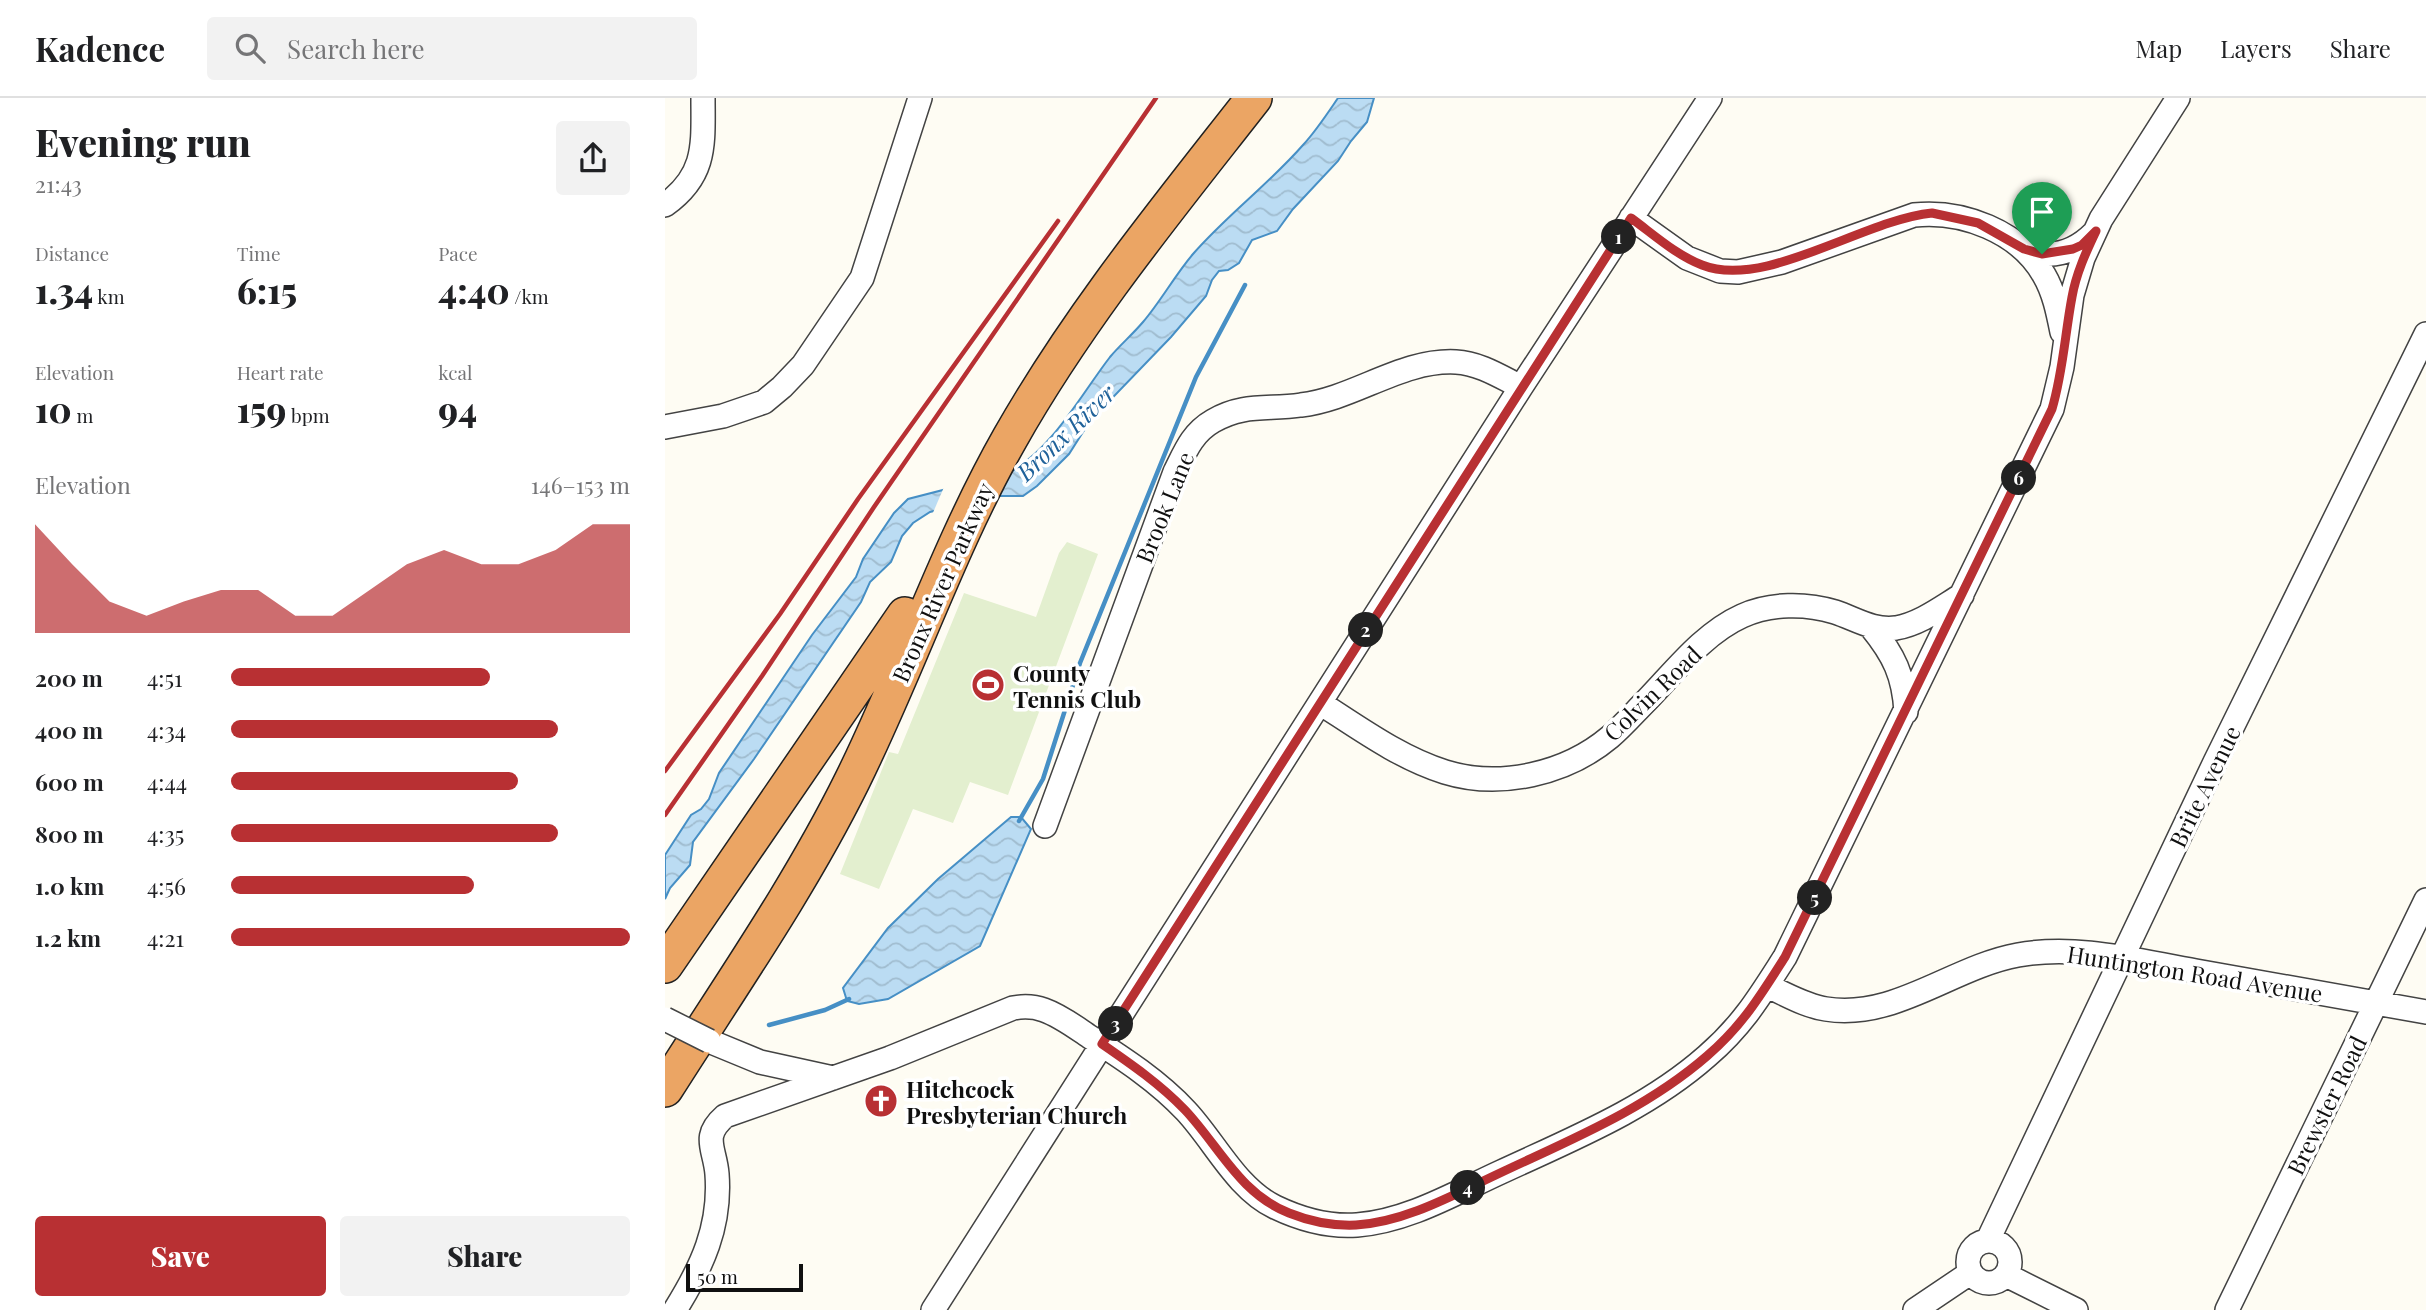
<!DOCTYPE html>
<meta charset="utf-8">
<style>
:root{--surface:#fff;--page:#f2f2f2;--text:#202124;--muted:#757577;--line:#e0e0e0;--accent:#b83033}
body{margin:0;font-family:"Playfair Display",serif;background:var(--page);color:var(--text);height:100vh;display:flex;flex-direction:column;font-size:26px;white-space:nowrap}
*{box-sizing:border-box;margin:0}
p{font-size:23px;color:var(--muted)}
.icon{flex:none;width:38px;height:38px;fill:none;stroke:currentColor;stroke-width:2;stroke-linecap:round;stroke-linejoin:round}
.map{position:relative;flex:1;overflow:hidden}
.sheet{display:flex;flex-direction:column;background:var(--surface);width:665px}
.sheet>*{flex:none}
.scale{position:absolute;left:21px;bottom:18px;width:117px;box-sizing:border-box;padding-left:7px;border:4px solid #101010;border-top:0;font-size:19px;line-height:24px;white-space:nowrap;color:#101010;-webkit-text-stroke:5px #fff;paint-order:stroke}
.pin{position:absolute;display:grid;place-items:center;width:60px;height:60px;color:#fff;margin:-72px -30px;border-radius:50% 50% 50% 0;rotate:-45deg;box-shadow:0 0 7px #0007}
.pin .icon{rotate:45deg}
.km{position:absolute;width:35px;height:35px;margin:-18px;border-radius:50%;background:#222;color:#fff;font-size:19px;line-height:35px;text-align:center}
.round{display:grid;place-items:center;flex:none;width:74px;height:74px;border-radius:7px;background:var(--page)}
.headline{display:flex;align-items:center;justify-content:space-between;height:119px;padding:0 35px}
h1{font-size:38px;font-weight:800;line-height:52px}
.stats{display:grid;grid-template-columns:repeat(3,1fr);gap:10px;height:119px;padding:7px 35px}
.stats div{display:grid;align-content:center}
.stats b{font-size:35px;font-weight:800}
.stats small{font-size:19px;font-weight:400}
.stats p{font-size:19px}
.chart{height:196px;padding:14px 35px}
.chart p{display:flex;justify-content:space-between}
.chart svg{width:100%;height:126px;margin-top:7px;fill:var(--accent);opacity:.7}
.action{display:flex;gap:14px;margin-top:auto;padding:14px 35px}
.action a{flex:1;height:80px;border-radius:7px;background:var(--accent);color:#fff;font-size:28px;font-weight:800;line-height:80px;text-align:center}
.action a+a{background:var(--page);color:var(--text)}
ul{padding:0 35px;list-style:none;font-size:23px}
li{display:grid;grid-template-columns:112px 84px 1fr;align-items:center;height:52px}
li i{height:18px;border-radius:9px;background:var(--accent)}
header{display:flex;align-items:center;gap:42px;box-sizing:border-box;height:98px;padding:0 35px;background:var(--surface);border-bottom:2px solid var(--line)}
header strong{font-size:33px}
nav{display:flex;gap:38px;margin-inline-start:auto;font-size:24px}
.search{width:490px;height:63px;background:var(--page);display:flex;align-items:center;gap:18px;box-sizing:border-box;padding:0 24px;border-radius:7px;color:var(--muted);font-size:26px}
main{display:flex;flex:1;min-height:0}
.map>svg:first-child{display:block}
.pitch{fill:#e3efcf}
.water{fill:url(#water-waves);stroke:#468fc5;stroke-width:2}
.pier{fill:#fefcf3}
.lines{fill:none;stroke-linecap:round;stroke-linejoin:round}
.stream{stroke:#468fc5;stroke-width:4.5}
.minor-casing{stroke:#434343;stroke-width:26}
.highway-casing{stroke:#212121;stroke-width:38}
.minor{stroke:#fff;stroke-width:23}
.highway{stroke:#eba564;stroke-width:35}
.rail{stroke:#b83033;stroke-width:4.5}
.minor-bridge-casing{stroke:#434343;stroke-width:26;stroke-linecap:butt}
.minor-bridge{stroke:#fff;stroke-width:23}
.route-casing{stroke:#fff;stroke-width:14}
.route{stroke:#b83033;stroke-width:9}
.labels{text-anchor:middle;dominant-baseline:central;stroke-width:7;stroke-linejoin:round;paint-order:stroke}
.street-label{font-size:23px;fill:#101010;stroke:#fff}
.poi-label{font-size:23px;font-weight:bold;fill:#101010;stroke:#fff;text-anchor:start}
.water-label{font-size:24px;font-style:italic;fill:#20629a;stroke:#fff}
</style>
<header>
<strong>Kadence</strong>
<div class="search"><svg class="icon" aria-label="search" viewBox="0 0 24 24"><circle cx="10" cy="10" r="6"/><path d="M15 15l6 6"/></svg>Search here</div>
<nav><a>Map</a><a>Layers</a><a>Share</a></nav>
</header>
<main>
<section class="sheet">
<div class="headline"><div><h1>Evening run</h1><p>21:43</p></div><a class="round"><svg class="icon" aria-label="share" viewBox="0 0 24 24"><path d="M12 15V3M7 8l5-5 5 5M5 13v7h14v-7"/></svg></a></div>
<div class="stats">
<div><p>Distance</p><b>1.34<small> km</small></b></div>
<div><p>Time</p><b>6:15</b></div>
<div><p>Pace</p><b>4:40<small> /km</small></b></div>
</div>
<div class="stats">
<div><p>Elevation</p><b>10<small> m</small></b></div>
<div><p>Heart rate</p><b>159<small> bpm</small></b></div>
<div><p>kcal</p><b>94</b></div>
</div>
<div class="chart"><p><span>Elevation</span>146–153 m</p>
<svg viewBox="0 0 160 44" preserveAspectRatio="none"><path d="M0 44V6L10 20L20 33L30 38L40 33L50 29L60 29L70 38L80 38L90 29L100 20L110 15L120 20L130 20L140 15L150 6L160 6V44z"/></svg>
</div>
<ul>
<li><b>200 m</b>4:51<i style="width:65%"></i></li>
<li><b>400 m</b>4:34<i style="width:82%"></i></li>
<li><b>600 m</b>4:44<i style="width:72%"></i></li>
<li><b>800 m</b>4:35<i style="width:82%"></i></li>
<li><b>1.0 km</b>4:56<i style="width:61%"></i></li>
<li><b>1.2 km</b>4:21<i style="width:100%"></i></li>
</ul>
<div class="action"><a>Save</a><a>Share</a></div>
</section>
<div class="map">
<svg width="1761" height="1212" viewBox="0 0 1761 1212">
<defs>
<pattern id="water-waves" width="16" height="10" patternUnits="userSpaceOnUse" patternTransform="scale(1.75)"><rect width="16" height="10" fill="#bbdcf3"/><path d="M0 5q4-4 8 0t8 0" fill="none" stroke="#a0bccf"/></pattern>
</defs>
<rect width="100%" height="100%" fill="#fefcf3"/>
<path class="pitch" d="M402 444 433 456 343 697 305 684 288 725 248 711 214 791 175 776 224 654 233 656 299 495 371 519 394 455Z"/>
<path class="water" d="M673 0H709L702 24 686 43 673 63 628 111 612 133 587 142 574 165 563 172 554 173 547 182 541 198 506 239 425 323 404 356 372 388 358 398H328L265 414 248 425 237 438 226 464 205 484 196 504 89 661 28 744 25 767 5 790 0 801V757L26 717 36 711 44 701 54 675 147 537 191 479 198 461 229 415 243 401 344 375C388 350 415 298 445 259 455 247 467 237 478 224 496 203 510 177 528 156 562 117 604 86 638 47 651 33 662 16 673 0Z
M346 719H356L366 731 315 848 223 901 194 906 182 903 178 890 223 830 273 781Z"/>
<path class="pier" d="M344 373 329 402 267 417 279 389Z"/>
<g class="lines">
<path class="stream" d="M354 723 378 681 415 565 531 279 580 187
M104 927 160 912 184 901"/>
<defs>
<path id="minor" d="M0 107C42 77 38 46 38 0
M966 120 1022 160 1055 173 1073 174 1117 164 1249 117C1297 112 1354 133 1379 177 1389 194 1393 214 1397 234
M1359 151C1385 162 1409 155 1429 135
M0 329 58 318 99 304 117 289 138 267 197 180 255 0
M1206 529C1229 557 1239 578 1241 614
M655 605C694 630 735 660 780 674 835 691 901 676 945 639 958 628 970 614 982 602 1010 573 1039 535 1077 518 1105 505 1141 505 1170 514 1191 521 1208 533 1231 530 1255 526 1277 509 1297 497
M380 728 510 374C520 354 527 335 548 323 579 305 603 312 636 307 689 301 737 261 791 264 814 265 836 279 856 289
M1102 888C1121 896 1140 908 1161 911 1230 922 1287 869 1353 857 1412 846 1473 863 1531 873 1608 887 1685 900 1761 914
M44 943 95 964 168 980
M1323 1142 1550 664 1761 236
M1303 1164a21 21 0 1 1 42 0a21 21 0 1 1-42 0Z
M1341 1177 1411 1212
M10 1212C37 1169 56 1128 52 1076 50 1050 36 1039 60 1018L225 960 348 910C359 908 368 908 379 912 396 918 410 929 425 939 459 961 493 983 521 1013 550 1044 571 1090 610 1109 635 1121 665 1129 692 1127 743 1123 790 1095 836 1074 907 1041 982 1011 1042 958 1078 927 1095 898 1120 859L1387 311 1397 269 1407 197 1418 160 1436 121 1513 0
M268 1212 856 289 1045 0
M1250 1212 1305 1175
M1562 1212 1761 802"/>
<path id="highway" d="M0 867 240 517
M0 991C64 890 134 790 187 683 243 570 283 449 345 340 414 218 503 110 589 0"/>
</defs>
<use href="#minor" class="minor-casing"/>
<use href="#highway" class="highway-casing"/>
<use href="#minor" class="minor"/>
<use href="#highway" class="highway"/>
<path class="rail" d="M0 673 115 516 193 401 393 123
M0 717 97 578 209 409 491 0"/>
<defs>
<path id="minor-bridge" d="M0 921 44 943"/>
</defs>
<use href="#minor-bridge" class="minor-bridge-casing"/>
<use href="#minor-bridge" class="minor-bridge"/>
</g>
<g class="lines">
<defs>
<path id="route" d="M1267 115 1313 125 1359 151 1377 156 1408 151 1417 147 1431 133C1421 154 1411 176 1407 199 1400 236 1398 274 1387 311L1120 859C1095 898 1078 927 1042 958 981 1011 907 1041 835 1075 790 1096 741 1124 691 1127 669 1128 644 1123 624 1115 575 1096 554 1048 520 1012 495 986 466 966 437 946L966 120C988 136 1011 157 1037 167 1100 192 1198 122 1267 115Z"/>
</defs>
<use href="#route" class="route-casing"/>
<use href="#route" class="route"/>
</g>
<defs>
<symbol id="stadium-disc" viewBox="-11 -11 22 22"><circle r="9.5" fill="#b83033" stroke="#fff"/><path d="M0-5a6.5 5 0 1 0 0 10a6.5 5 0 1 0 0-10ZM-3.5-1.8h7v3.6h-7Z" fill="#fff"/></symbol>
<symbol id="church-disc" viewBox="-11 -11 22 22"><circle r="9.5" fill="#b83033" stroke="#fff"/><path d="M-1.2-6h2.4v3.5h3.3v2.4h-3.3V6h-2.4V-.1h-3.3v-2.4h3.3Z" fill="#fff"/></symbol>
</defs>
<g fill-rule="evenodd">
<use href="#stadium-disc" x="304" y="568" width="38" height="38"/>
<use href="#church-disc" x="197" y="984" width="38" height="38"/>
</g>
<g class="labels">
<g class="street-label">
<text transform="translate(499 409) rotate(-68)">Brook Lane</text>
<text transform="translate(277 484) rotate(-66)">Bronx River Parkway</text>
<text transform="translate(987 595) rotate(-44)">Colvin Road</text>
<text transform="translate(1539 688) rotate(-64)">Brite Avenue</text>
<text transform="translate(1530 875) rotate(9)">Huntington Road Avenue</text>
<text transform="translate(1661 1007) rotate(-64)">Brewster Road</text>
</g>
<g class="poi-label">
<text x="348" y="574">County<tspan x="348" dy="26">Tennis Club</tspan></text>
<text x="241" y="990">Hitchcock<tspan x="241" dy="26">Presbyterian Church</tspan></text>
</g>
<g class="water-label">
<text transform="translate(400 334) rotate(-44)">Bronx River</text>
</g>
</g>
</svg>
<div class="scale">50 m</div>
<div class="pin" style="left:1377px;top:156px;background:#1e9e55"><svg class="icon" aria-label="arrive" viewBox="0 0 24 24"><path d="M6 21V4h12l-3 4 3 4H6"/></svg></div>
<b class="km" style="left:954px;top:139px">1</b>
<b class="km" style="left:701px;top:532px">2</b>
<b class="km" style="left:451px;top:926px">3</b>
<b class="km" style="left:803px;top:1090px">4</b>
<b class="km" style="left:1150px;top:800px">5</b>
<b class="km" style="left:1354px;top:380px">6</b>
</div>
</main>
